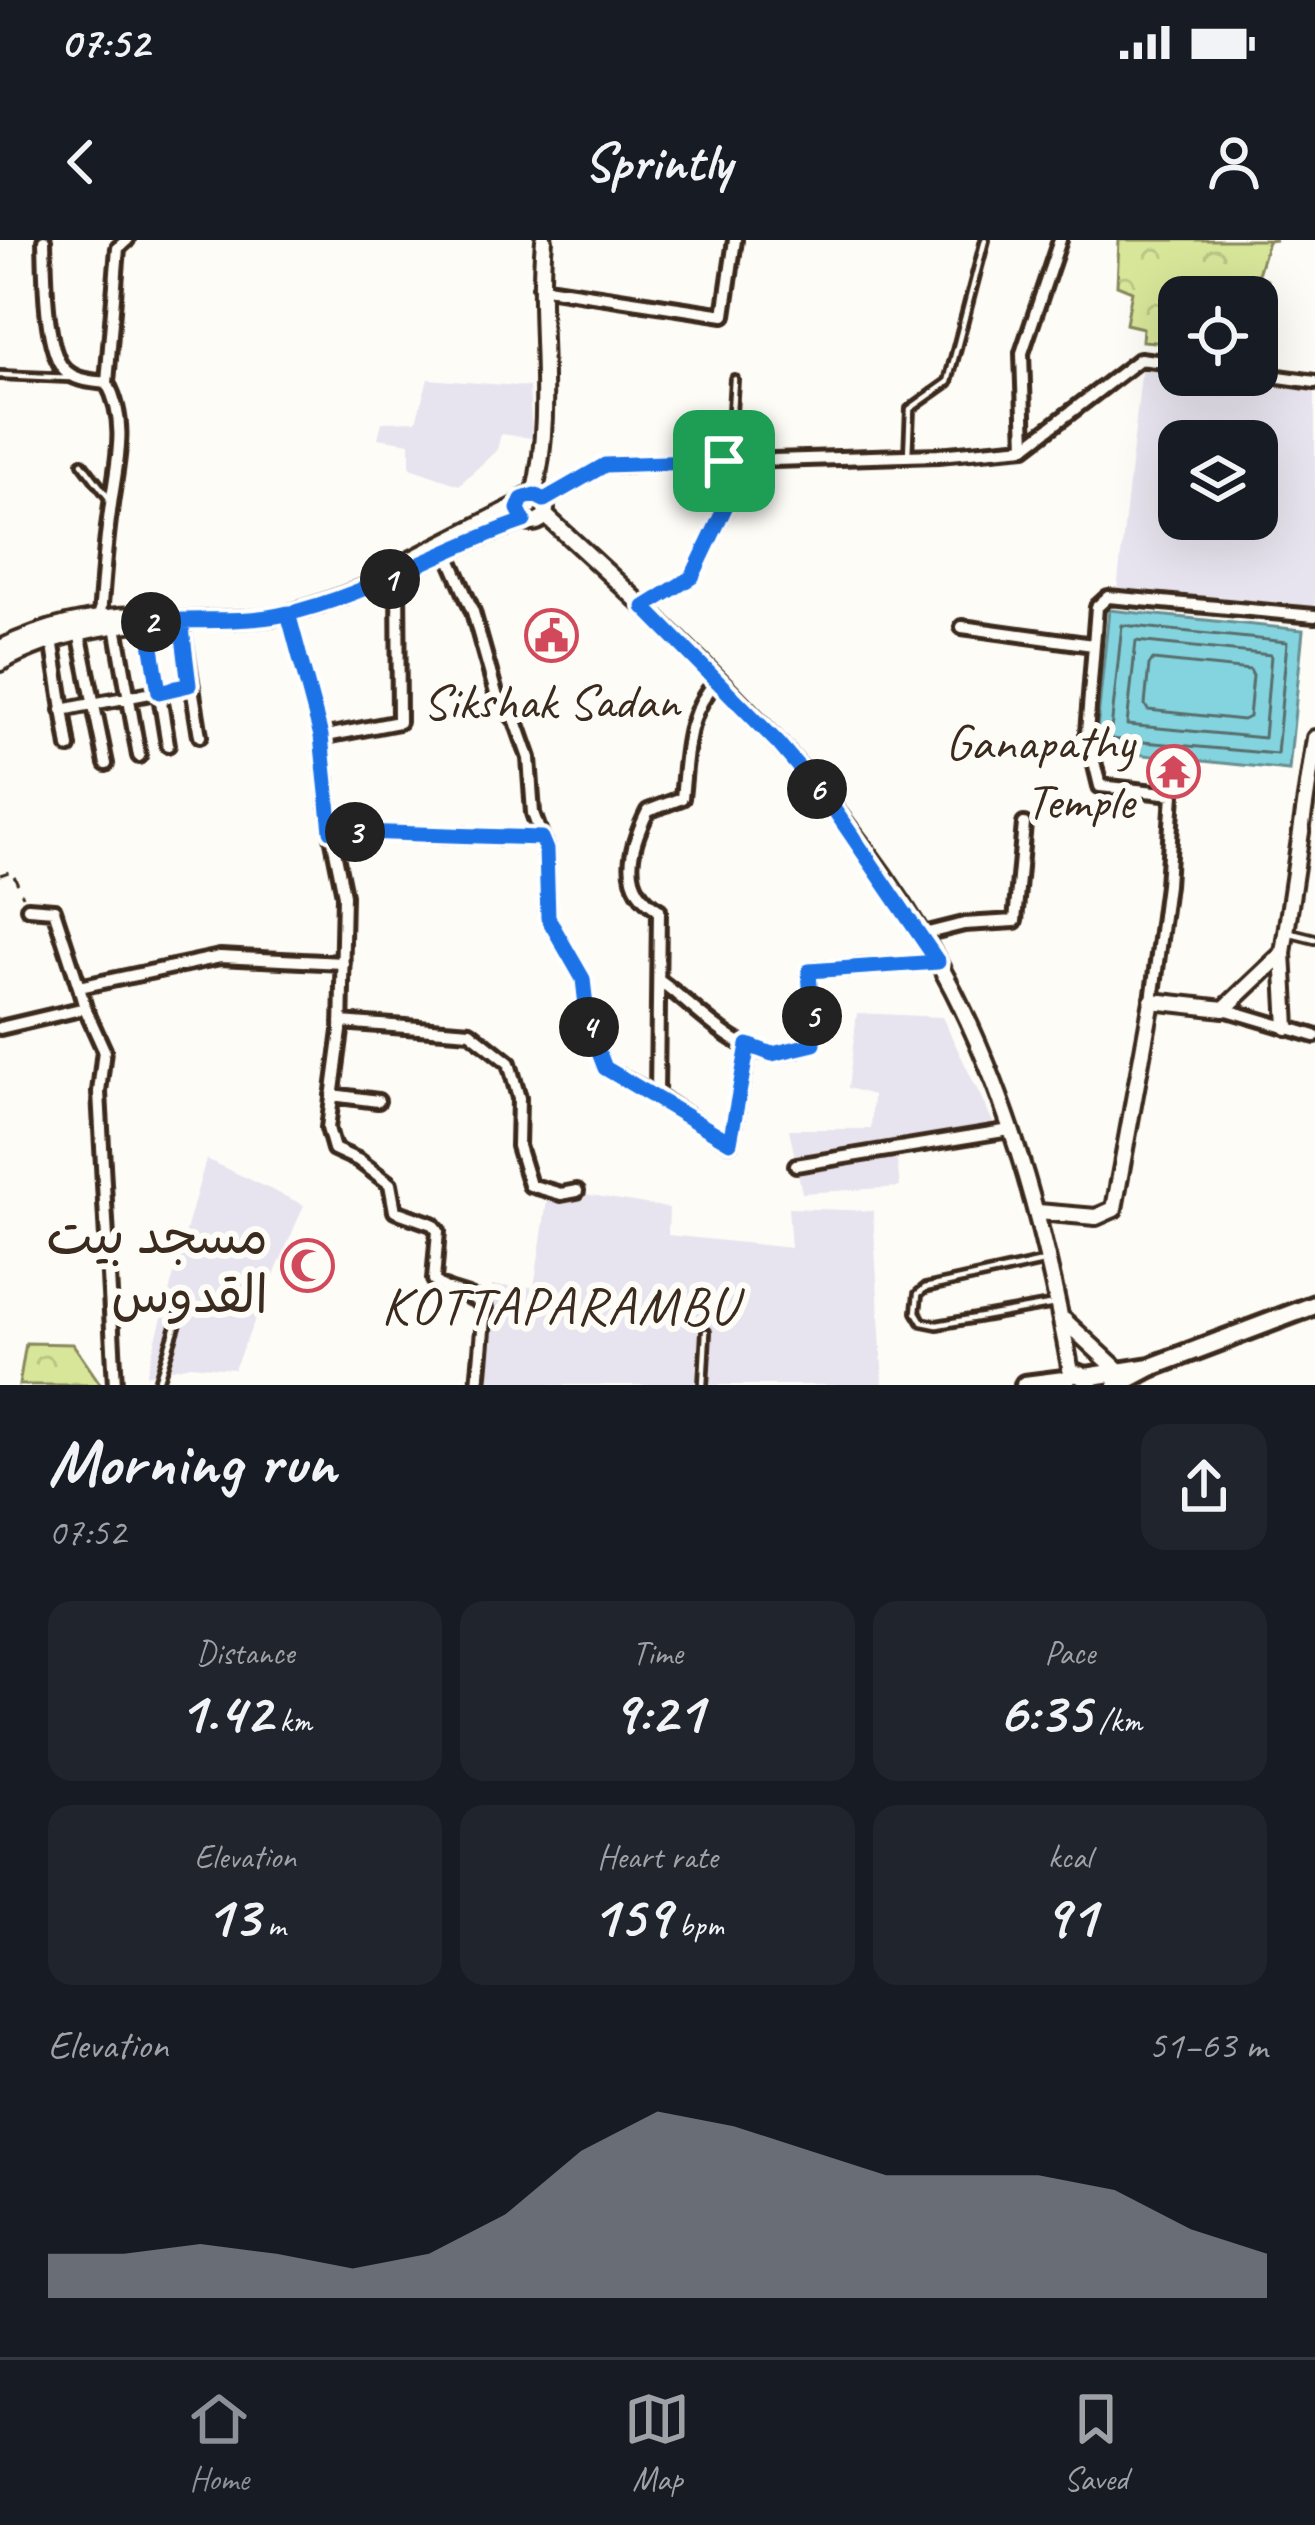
<!DOCTYPE html>
<meta charset="utf-8">
<style>
:root{--surface:#171b24;--page:#20242c;--text:#f1f3f6;--muted:#9ea1a6;--line:#363941;--accent:#8c9099}
body{margin:0;font-family:Caveat,"Playpen Sans Arabic",sans-serif;background:var(--page);color:var(--text);height:100vh;display:flex;flex-direction:column;font-size:45px;white-space:nowrap}
*{box-sizing:border-box;margin:0}
p{font-size:39px;color:var(--muted)}
.icon{flex:none;width:66px;height:66px;fill:none;stroke:currentColor;stroke-width:2;stroke-linecap:round;stroke-linejoin:round}
.map{position:relative;height:1145px;overflow:hidden}
.details{display:flex;flex-direction:column;background:var(--surface);flex:1}
.details>*{flex:none}
.buttons{position:absolute;left:1158px;top:36px;display:grid;gap:24px}
.buttons a{display:grid;place-items:center;width:120px;height:120px;border-radius:24px;background:var(--surface);box-shadow:0 12px 48px #0002;font-size:60px}
.pin{position:absolute;display:grid;place-items:center;width:102px;height:102px;color:#fff;margin:-51px;border-radius:24px;box-shadow:0 6px 18px #0006}
.km{position:absolute;width:60px;height:60px;margin:-30px;border-radius:50%;background:#222;color:#fff;font-size:33px;line-height:60px;text-align:center}
.round{display:grid;place-items:center;flex:none;width:126px;height:126px;border-radius:24px;background:var(--page)}
.head{display:flex;align-items:center;justify-content:space-between;height:204px;padding:0 48px}
h1{font-size:66px;font-weight:600;line-height:90px}
.stats{display:grid;grid-template-columns:repeat(3,1fr);gap:18px;height:204px;padding:12px 48px}
.stats div{display:grid;align-content:center;border-radius:24px;background:var(--page);text-align:center}
.stats b{font-size:60px;font-weight:600}
.stats small{font-size:33px;font-weight:400}
.stats p{font-size:33px}
.chart{height:336px;padding:24px 48px}
.chart p{display:flex;justify-content:space-between}
.chart svg{width:100%;height:216px;margin-top:12px;fill:var(--accent);opacity:.7}
.status{display:flex;justify-content:space-between;align-items:center;height:84px;padding:0 60px;background:var(--surface);direction:ltr}
.status svg{height:33px;fill:currentColor}
header{display:flex;justify-content:space-between;align-items:center;height:156px;padding:0 48px;background:var(--surface);font-size:54px;font-weight:600}
.tab-bar{display:flex;justify-content:space-around;align-items:center;height:168px;border-top:3px solid var(--line);background:var(--surface);font-size:33px;color:var(--muted)}
.tab-bar a{display:grid;justify-items:center;gap:6px}
.tab-bar .on{color:var(--accent)}
.map>svg:first-child{display:block}
.built{fill:#e8e4ef;fill-rule:evenodd}
.forest{fill:url(#forest-crowns);stroke:#89885c;stroke-width:3}
.water{fill:#84d4e0;stroke:#679092;stroke-width:3}
.lines{fill:none;stroke-linecap:round;stroke-linejoin:round}
.shore{stroke:#586e6c;stroke-width:3}
.lane-casing{stroke:#3b2a1e;stroke-width:14}
.street-casing{stroke:#3b2a1e;stroke-width:20}
.secondary-casing{stroke:#3b2a1e;stroke-width:22}
.primary-casing{stroke:#3b2a1e;stroke-width:26}
.path{stroke:#3b2a1e;stroke-width:3;stroke-dasharray:9 9;stroke-linecap:butt}
.lane{stroke:#fdfcf7;stroke-width:4.5}
.street{stroke:#fdfcf7;stroke-width:10}
.secondary{stroke:#fdfcf7;stroke-width:14}
.primary{stroke:#fdfcf7;stroke-width:16}
.route-casing{stroke:#fff;stroke-width:24}
.route{stroke:#1a73e8;stroke-width:15}
.labels{text-anchor:middle;dominant-baseline:central;stroke-width:12;stroke-linejoin:round;paint-order:stroke}
.poi-label{font-size:51px;fill:#3b2a1e;stroke:#fdfcf7;text-anchor:end}
.neighbourhood-label{font-size:54px;letter-spacing:3px;fill:#3b2a1e;stroke:#fdfcf7}
</style>
<div class="status"><b>07:52</b><svg viewBox="0 0 49 12"><path d="M0 12V9h3v3zM5 12V6h3v6zM10 12V3h3v9zM15 12V0h3v12zM26 1h20v11H26zM47 4h2v5h-2z"/></svg></div>
<header><svg class="icon" aria-label="back" viewBox="0 0 24 24"><path d="M15 5l-7 7 7 7"/></svg>Sprintly<svg class="icon" aria-label="person" viewBox="0 0 24 24"><circle cx="12" cy="8" r="4"/><path d="M4 21q1-7 8-7t8 7"/></svg></header>
<div class="map">
<svg width="1315" height="1145" viewBox="0 0 1315 1145">
<defs>
<pattern id="forest-crowns" width="20" height="18" patternUnits="userSpaceOnUse" patternTransform="scale(3)"><rect width="20" height="18" fill="#d7e699"/><path d="M2 6a3 3 0 1 1 6 0M12 15a3 3 0 1 1 6 0" fill="none" stroke="#b9c583"/></pattern>
</defs>
<rect width="100%" height="100%" fill="#fdfcf7"/>
<filter id="ink" filterUnits="userSpaceOnUse"><feTurbulence type="fractalNoise" baseFrequency=".00833" numOctaves="2"/><feDisplacementMap in="SourceGraphic" scale="24" xChannelSelector="R" yChannelSelector="G"/><feConvolveMatrix kernelMatrix="1 2 1 2 8 2 1 2 1" color-interpolation-filters="sRGB"/></filter>
<g filter="url(#ink)">
<path class="built" d="M1142 126 1179 130V135H1217L1315 147V371L1117 351ZM1179 201H1257V279H1179Z
M428 139 529 147 532 198 501 194 497 210 459 245 410 228V203L378 198 382 182 416 181Z
M857 773 942 777 994 884 895 903 900 947 802 953 789 889H871L873 855 848 848Z
M206 919 304 965 234 1129 190 1125 146 1135Z
M549 948 669 968 668 995 791 1008 788 968 873 971 883 1145H486L492 1046 534 1047Z"/>
<path class="forest" d="M1119 0H1276L1268 1 1258 34 1267 40 1257 66V57H1179V104L1142 101 1143 88 1126 84 1132 51 1117 45Z
M26 1103 73 1104 101 1145H19Z"/>
<path class="water" d="M1109 370 1303 390 1289 530 1095 510Z"/>
<g class="lines">
<path class="shore" d="M1122 385 1287 402 1277 514 1110 499Z
M1136 401 1271 415 1264 498 1127 485Z
M1153 420 1250 430 1253 436 1249 477 1243 480 1148 470 1145 465 1149 425Z"/>
<defs>
<path id="lane" d="M0 135 70 138
M908 216 910 169 948 142 985 0
M729 221 734 139
M82 223 108 257
M1291 693 1315 699
M1043 1022 925 1048 918 1054 916 1072 922 1082 937 1085 1055 1064
M157 1145 183 1064
M703 1145 706 1092"/>
<path id="street" d="M44 0C45 29 44 108 64 129 75 141 91 141 107 143 130 185 115 228 110 272 105 307 103 342 100 376
M540 47 724 75 735 0
M1257 134 1315 142
M107 143 118 8 127 0
M1025 207 1022 113 1060 0
M544 261 605 225 938 215 1025 207 1140 119 1179 124
M448 314 473 372 497 457 516 481 529 518 533 573 546 610 548 678 583 739 588 785 605 828 657 856
M398 336 399 482 321 497 331 591 344 655 341 791 328 888 334 909 358 920 390 944 395 971 432 984 438 991 434 1040C448 1056 473 1051 485 1068L478 1145
M645 367 692 337 732 255 724 222
M288 373 321 497
M181 380 200 496
M148 382 168 505
M116 386 139 516
M962 387 1093 405
M79 392 106 524
M52 399 69 507
M717 441C685 474 687 515 682 558L648 571C630 607 618 647 659 670L657 856 730 903 749 805
M62 470C105 461 146 455 189 445
M331 591 541 598
M28 668 54 670 79 747
M920 695 964 684 1015 681 1024 584
M661 742C693 764 736 815 776 813 788 812 802 807 814 804L809 731 938 722
M1152 761 1167 645 1173 554 1100 546 1087 493 1097 367 1108 357 1315 376
M85 768 104 810 99 852 115 1145
M1224 769 1315 796
M341 782 470 792 509 823 519 858 518 906 530 945 561 954 577 951
M0 788 85 768 79 747 220 717 343 723
M332 855 378 861
M796 925 1010 890"/>
<path id="secondary" d="M518 269a14 14 0 1 1 28 0a14 14 0 1 1-28 0Z
M534 255C555 168 536 87 544 0
M545 275C698 415 858 563 953 750 1014 870 1047 1001 1071 1132
M400 325 519 264
M0 408C46 386 89 376 140 375
M0 423C58 391 120 382 185 380 218 379 253 382 286 374 370 353 443 307 524 281
M1283 713 1287 787
M1038 972 1096 977 1114 969 1152 761 1224 769 1283 713 1315 498
M1064 1080 1119 1131"/>
<path id="primary" d="M1086 1137 1150 1127
M1025 1145 1064 1140
M1064 1145 1071 1132 1086 1137 1089 1145
M1117 1145 1151 1127 1315 1065"/>
</defs>
<use href="#lane" class="lane-casing"/>
<use href="#street" class="street-casing"/>
<use href="#secondary" class="secondary-casing"/>
<use href="#primary" class="primary-casing"/>
<path class="path" d="M0 635 12 631 23 656"/>
<use href="#lane" class="lane"/>
<use href="#street" class="street"/>
<use href="#secondary" class="secondary"/>
<use href="#primary" class="primary"/>
</g>
</g>
<g class="lines" filter="url(#ink)">
<defs>
<path id="route" d="M724 221 605 225 544 260 534 255 522 259 518 269 524 281C442 308 368 356 282 375 250 382 214 379 181 380L189 445 159 452 148 382C193 379 244 384 288 373L321 496 331 591 541 598 546 610 548 678 583 739 588 784 605 828 730 902 748 805 772 814 814 804 809 731 938 722 831 565 778 503 644 367 692 337 731 255 724 221"/>
</defs>
<use href="#route" class="route-casing"/>
<use href="#route" class="route"/>
</g>
<defs>
<symbol id="civic-ring" viewBox="-11 -11 22 22"><circle r="9.5" fill="#fdfcf7" stroke="#d1495b" stroke-width="1.5"/><path d="M-.6-6.5H3V-4.5H.6V-3L4-1V1h2V6H-6V1h2V-1L-.6-3ZM-1.2 2.5V6h2.4V2.5Z" fill="#d1495b"/></symbol>
<symbol id="temple-ring" viewBox="-11 -11 22 22"><circle r="9.5" fill="#fdfcf7" stroke="#d1495b" stroke-width="1.5"/><path d="M0-6L5-2H3V0L6.5 2.5H4V6H1.5V3h-3V6H-4V2.5H-6.5L-3 0V-2H-5Z" fill="#d1495b"/></symbol>
<symbol id="mosque-ring" viewBox="-11 -11 22 22"><circle r="9.5" fill="#fdfcf7" stroke="#d1495b" stroke-width="1.5"/><path d="M3.5-4.9A6 6 0 1 0 3.5 4.9A5 5 0 1 1 3.5-4.9Z" fill="#d1495b"/></symbol>
</defs>
<g fill-rule="evenodd">
<use href="#civic-ring" x="522" y="366" width="59" height="59"/>
<use href="#temple-ring" x="1144" y="502" width="59" height="59"/>
<use href="#mosque-ring" x="278" y="996" width="59" height="59"/>
</g>
<g class="labels">
<g class="poi-label">
<text x="551" y="461" text-anchor="middle">Sikshak Sadan</text>
<text x="1134" y="502">Ganapathy<tspan x="1134" dy="59">Temple</tspan></text>
<text x="268" y="996">مسجد بیت<tspan x="268" dy="59">القدوس</tspan></text>
</g>
<g class="neighbourhood-label">
<text x="560" y="1065">KOTTAPARAMBU</text>
</g>
</g>
</svg>
<div class="buttons">
<a><svg class="icon" aria-label="locate" viewBox="0 0 24 24"><circle cx="12" cy="12" r="6"/><path d="M12 2v4M12 18v4M2 12h4M18 12h4"/></svg></a>
<a><svg class="icon" aria-label="layers" viewBox="0 0 24 24"><path d="M12 4l9 5-9 5-9-5zM3 14l9 5 9-5"/></svg></a>
</div>
<div class="pin" style="left:724px;top:221px;background:#1e9e55"><svg class="icon" aria-label="arrive" viewBox="0 0 24 24"><path d="M6 21V4h12l-3 4 3 4H6"/></svg></div>
<b class="km" style="left:390px;top:339px">1</b>
<b class="km" style="left:151px;top:382px">2</b>
<b class="km" style="left:355px;top:592px">3</b>
<b class="km" style="left:589px;top:787px">4</b>
<b class="km" style="left:812px;top:776px">5</b>
<b class="km" style="left:817px;top:549px">6</b>
</div>
<section class="details">
<div class="head"><div><h1>Morning run</h1><p>07:52</p></div><a class="round"><svg class="icon" aria-label="share" viewBox="0 0 24 24"><path d="M12 15V3M7 8l5-5 5 5M5 13v7h14v-7"/></svg></a></div>
<div class="stats">
<div><p>Distance</p><b>1.42<small> km</small></b></div>
<div><p>Time</p><b>9:21</b></div>
<div><p>Pace</p><b>6:35<small> /km</small></b></div>
</div>
<div class="stats">
<div><p>Elevation</p><b>13<small> m</small></b></div>
<div><p>Heart rate</p><b>159<small> bpm</small></b></div>
<div><p>kcal</p><b>91</b></div>
</div>
<div class="chart"><p><span>Elevation</span>51–63 m</p>
<svg viewBox="0 0 160 44" preserveAspectRatio="none"><path d="M0 44V35L10 35L20 33L30 35L40 38L50 35L60 27L70 14L80 6L90 9L100 14L110 19L120 19L130 19L140 22L150 30L160 35V44z"/></svg>
</div>
</section>
<nav class="tab-bar">
<a class="on"><svg class="icon" aria-label="home" viewBox="0 0 24 24"><path d="M3 11l9-7 9 7M6 9v11h12V9"/></svg>Home</a>
<a><svg class="icon" aria-label="map" viewBox="0 0 24 24"><path d="M3 6l6-2 6 2 6-2v14l-6 2-6-2-6 2zM9 4v14M15 6v14"/></svg>Map</a>
<a><svg class="icon" aria-label="saved" viewBox="0 0 24 24"><path d="M7 4h10v16l-5-4-5 4z"/></svg>Saved</a>
</nav>
